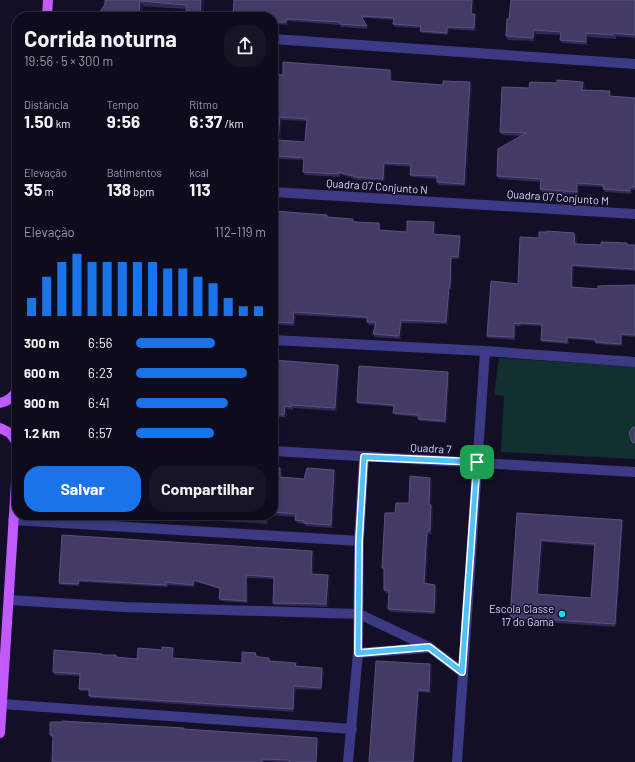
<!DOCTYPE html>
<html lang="pt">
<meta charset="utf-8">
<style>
:root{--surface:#0e0b1c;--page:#171425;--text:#f1f3f6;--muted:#9b9ba3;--line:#2e2b3b;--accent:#1a73e8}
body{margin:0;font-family:Barlow,sans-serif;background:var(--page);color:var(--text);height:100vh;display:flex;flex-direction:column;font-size:15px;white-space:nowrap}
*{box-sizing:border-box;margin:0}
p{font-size:13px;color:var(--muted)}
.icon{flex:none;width:22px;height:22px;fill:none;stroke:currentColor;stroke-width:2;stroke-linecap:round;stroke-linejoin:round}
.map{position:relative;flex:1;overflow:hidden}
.sheet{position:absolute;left:12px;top:12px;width:266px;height:508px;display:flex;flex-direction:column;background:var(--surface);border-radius:16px;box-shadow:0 2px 6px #0003,0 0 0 1px var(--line)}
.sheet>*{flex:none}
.pin{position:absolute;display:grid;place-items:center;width:34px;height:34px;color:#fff;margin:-17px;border-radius:8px;box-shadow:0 2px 6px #0006}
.round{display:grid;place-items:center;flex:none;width:42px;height:42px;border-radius:16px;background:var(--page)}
.summary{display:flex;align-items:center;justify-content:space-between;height:68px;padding:0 12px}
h1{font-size:22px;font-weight:700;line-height:30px}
.figures{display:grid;grid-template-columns:repeat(3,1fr);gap:6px;height:68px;padding:4px 12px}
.figures div{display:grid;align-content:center}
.figures b{font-size:17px;font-weight:700}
.figures small{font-size:11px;font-weight:400}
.figures p{font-size:11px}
.chart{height:112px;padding:8px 12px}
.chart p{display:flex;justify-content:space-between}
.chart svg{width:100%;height:72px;margin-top:4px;stroke:var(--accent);stroke-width:6}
.primary-button{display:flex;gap:8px;margin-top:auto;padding:8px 12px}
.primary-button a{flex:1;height:46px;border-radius:16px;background:var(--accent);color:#fff;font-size:16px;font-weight:700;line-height:46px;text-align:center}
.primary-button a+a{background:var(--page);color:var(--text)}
ul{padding:0 12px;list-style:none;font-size:13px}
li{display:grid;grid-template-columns:64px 48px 1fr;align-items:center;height:30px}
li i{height:10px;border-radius:5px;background:var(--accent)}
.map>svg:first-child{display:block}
.green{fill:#12302f}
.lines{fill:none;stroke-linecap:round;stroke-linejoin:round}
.minor{stroke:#3d3a85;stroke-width:10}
.major{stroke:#c25bff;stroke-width:10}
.wall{fill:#312854;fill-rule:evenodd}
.shaded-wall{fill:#1d163a}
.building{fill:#433a66;stroke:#5a527e;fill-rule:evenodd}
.route-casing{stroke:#fff;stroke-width:8}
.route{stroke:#4fc3f7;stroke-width:5}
.poi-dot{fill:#00e5ff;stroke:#130f26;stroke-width:1.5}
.labels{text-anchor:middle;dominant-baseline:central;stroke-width:3;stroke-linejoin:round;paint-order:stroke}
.street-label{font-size:11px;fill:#d9d4ff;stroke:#130f26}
.poi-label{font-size:11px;fill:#d9d4ff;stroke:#130f26;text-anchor:end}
</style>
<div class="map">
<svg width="635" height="762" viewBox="0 0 635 762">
<rect width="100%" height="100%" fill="#130f26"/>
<path class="green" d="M499 358 635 367V459L501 452 504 396 494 395Z"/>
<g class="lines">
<path class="minor" d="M273 39 635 64
M273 192 635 214
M273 340 485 351 635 362
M273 451 635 472
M13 520 359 541
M9 600 124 607 359 614 429 647 462 672
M358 653 427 648
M2 704 352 729
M348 762 358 653 359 541 364 457
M457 762 485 351"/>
<path class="major" d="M47 17 48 0
M0 403C8 401 12 398 17 391
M0 428 10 433 17 443
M0 733 17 467"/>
</g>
<path class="wall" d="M105 0H205L203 17H185L186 9 105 4Z
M635 0V38L616 36V39L588 37V45L562 43 560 40V35L536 34 535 41 508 40 506 36 509 19Z
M473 14H475L476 17V31L449 29 448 35 422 33 420 31V28L395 27 393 24 394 20 363 18 368 29 341 27 340 25 288 21V25L273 24V17Z
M392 72V81L443 85H472L466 186 439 185 437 182V179L412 177 410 175 411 167 386 165 385 181 358 180 340 174V177L305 175 303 172 304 160 279 159 278 174H273V74L283 75ZM282 120 306 121 305 142 280 140Z
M585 85V90L610 91 612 94V96L635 98V190H632V194L605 192 603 189V187L579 186V195L542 192 540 189 541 182 499 179 497 176 522 136 502 135 500 132Z
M328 217 381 225V231L407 232 436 225 435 234 461 239 460 259H452V289H450L448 324 402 323 401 339 375 337 373 334 375 325H369L367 322V319L296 315 295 326 273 324V219Z
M576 235 577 244 601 245 627 243 628 245H635V271L574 267 573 287 598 289 635 285V337L623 336 622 346 596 344 595 342V341L568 339 569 344 542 342 541 340 542 326 521 325V326H516L515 340 489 338 487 336 518 284 539 238Z
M273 360 340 367 337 411 293 408V410L287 409 286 417H273Z
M448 372 449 375 447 423 420 421 418 419 419 417 395 415 393 413 394 407 359 404 357 402Z
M273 467 280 468 282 471V477L304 479 334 470 336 474 333 528 306 526 305 524 298 523 295 520V517L270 515H273Z
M432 480 431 505 433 507 432 534H429L426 584 437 588 436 614 390 612 388 609 389 593H386L384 590V571L382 568 395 513 409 503Z
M517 513 622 520 623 522 616 627 512 620 510 617ZM543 542 594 546 591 598 539 594Z
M133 515H269L268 524Z
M62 535 314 553 313 574 330 577 328 607 274 605 273 603 274 579 247 578 248 603 221 601 219 599 220 589 196 582 195 587 168 585V587L80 582V586L61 585 59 583Z
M173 648 175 650 174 658 242 663 257 656 259 657 271 660V661L297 665V666L324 670 322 690 296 689 294 712 91 698 89 696V691H81L79 689 80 676 55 675 53 672 102 654 103 655H116L117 657 137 659 162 650Z
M432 666 431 693 420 692 369 762Z
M185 729 319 740 317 762H280L264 761V762H52L53 737H51L50 735Z"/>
<path class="shaded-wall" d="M201 0H205L203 17H200Z
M472 0H474L473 17 471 14Z
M140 1 144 6 143 17H139Z
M475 14 476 17V31L474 28Z
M287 19 288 21V25L286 22Z
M447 27 449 29 448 35 447 33Z
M534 30 536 34 535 41 533 38Z
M586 33 588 37V45L586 42Z
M390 70 392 72V83L390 81Z
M470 82 472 85 466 186 464 184Z
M583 82 585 85 584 93 582 90Z
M610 91 612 94V99L609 96Z
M280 117 282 120 280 143 278 140Z
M277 156 279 159 278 174 276 172Z
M384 163 386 165 385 181 383 179Z
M577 183 579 186V195L577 192Z
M630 187 632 190V194L630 191Z
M434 222 436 225 435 237 433 234Z
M379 223 381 225V233L379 230Z
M574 233 576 235 577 247 575 244Z
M460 236 461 239 460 259 458 257Z
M451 256 452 259V289L450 287Z
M572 265 574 267 572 290 571 287Z
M449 287 450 289 448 324 446 322Z
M294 312 296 315 295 326 293 323Z
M401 320 402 323 401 339 399 336Z
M514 323 516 326 515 340 514 337Z
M621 334 623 336 622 346 621 344Z
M567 337 568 339 569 344 567 342Z
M338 365 340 367 337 411 335 408Z
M448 372 449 375 447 423 445 421Z
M285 406 287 409 286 417 284 415Z
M280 468 282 471V480L280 477Z
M334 470 336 474 333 528 331 525Z
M430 478 432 480 431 507 429 504Z
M431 505 433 507 432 534 430 531Z
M266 515H269L268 524 266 520Z
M622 520 623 522 616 627 615 624Z
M427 531 429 534 426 586 424 583Z
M541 540 543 542 539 596 537 594Z
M312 551 314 553 312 576 311 574Z
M246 575 247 578 248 603 246 601Z
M328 575 330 577 328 607 326 604Z
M79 580 80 582V586L78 584Z
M194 580 196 582 195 587 193 585Z
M435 585 437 588 436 614 434 612Z
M173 648 175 650 174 660 172 658Z
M430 664 432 666 431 693 429 691Z
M322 668 324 670 322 690 321 688Z
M294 686 296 689 294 712 293 709Z
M418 690 420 692 415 762H413Z
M317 738 319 740 317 762H316Z"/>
<path class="building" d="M105 0H201L200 17H185L187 5 140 1 139 17H102L100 12 105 4Z
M234 0H472L471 14H475L474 28 447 27V33L420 31 421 26 393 24 394 18 361 16 367 26 340 24V22L287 19 286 22H273V17H233Z
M511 0H635V35L613 33V35L586 33V42L560 40 561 32 534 30 533 38 506 36 507 19H509Z
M283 62 390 70V81L443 85V81L470 82 464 184 437 182V176L410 175 411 164 384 163 383 179 357 177 338 172V174L303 172 304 158 277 156 276 172H273V74L283 75ZM280 117 307 119 305 142 278 140Z
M557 80 583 82 582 90 610 91 609 96 635 98V187H630V191L603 189 604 185 577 183V192L540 189 541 179 497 176 498 149 526 133 500 132 502 87 529 88 530 82 557 83Z
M274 211 327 215V217L353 219V222L379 223V230L407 232V221L434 222 433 234 460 236 458 257 451 256 450 287H449L446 322 401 320 399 336 373 334 376 322H367V317L294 312 293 323 273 322V219Z
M547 231 574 233 575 244 601 245V242L627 243V245H635V269L572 265 571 287 598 289V286L635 285V335L621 334V344L595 342V339L567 337V342L541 340 542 324 519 323V324L514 323V337L487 336 491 281 518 284 520 237 539 238V232H547Z
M273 360 338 365 335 408 291 405V407L285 406 284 415 273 414Z
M359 366 448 372 445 421 418 419 419 415 393 413 394 405 357 402Z
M635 427V443L632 442 629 433 632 428Z
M273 467 280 468V477L304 479 307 468 334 470 331 525 304 523V521L295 520 296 514 273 512Z
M410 476 430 478 429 504 431 505 430 531H427L424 583 435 585 434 612 388 609 389 590H384V568H382L385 513H395L396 503H409Z
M517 513 622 520 615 624 510 617ZM541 540 595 544 591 598 537 594Z
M182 515H266V520Z
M62 535 312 551 311 574 328 575 326 604 273 603 274 577 246 575V601L219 599 220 588 194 580 193 585 166 582V585L79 580 78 584 59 583Z
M162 647 173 648 172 658 242 663V652L256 653 255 656H258V657L269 658V661L296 663 295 666 322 668 321 688 294 686 293 709 89 696V689H79L80 674 53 672 54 650 102 654V655H116V657L137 659 138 648 162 650Z
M376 661 430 664 429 691 418 690 413 762H369Z
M62 721 184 728V729L317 738 316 762H289V760L262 759V762H52L53 735H50V722H62Z"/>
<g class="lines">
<defs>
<path id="route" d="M364 457 477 462 462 672 429 647 358 653 359 541Z"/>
</defs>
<use href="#route" class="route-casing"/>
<use href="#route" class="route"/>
</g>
<circle class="poi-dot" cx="562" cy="614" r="4"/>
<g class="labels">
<g class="street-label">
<text transform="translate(377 186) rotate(4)">Quadra 07 Conjunto N</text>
<text transform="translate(558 197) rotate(4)">Quadra 07 Conjunto M</text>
<text transform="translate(431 448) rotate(3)">Quadra 7</text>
</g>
<g class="poi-label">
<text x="554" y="608">Escola Classe<tspan x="554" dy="13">17 do Gama</tspan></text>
</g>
</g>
</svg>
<div class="pin" style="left:477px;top:462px;background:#1e9e55"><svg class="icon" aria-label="arrive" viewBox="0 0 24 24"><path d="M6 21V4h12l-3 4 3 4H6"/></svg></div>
<section class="sheet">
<div class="summary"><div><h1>Corrida noturna</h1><p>19:56 · 5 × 300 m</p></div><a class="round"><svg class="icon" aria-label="share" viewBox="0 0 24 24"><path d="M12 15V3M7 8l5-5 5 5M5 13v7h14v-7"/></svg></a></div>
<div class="figures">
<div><p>Distância</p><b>1.50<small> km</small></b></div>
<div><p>Tempo</p><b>9:56</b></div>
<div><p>Ritmo</p><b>6:37<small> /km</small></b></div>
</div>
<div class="figures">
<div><p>Elevação</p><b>35<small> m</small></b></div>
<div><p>Batimentos</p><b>138<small> bpm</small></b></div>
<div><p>kcal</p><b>113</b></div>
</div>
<div class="chart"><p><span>Elevação</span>112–119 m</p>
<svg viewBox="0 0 160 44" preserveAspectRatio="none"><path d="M5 44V33M15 44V20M25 44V11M35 44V6M45 44V11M55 44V11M65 44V11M75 44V11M85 44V11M95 44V15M105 44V15M115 44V20M125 44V24M135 44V33M145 44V38M155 44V38"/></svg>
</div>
<ul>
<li><b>300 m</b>6:56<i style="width:61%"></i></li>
<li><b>600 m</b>6:23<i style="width:85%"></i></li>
<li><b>900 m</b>6:41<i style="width:71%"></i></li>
<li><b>1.2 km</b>6:57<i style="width:60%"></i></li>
</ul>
<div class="primary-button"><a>Salvar</a><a>Compartilhar</a></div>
</section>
</div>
